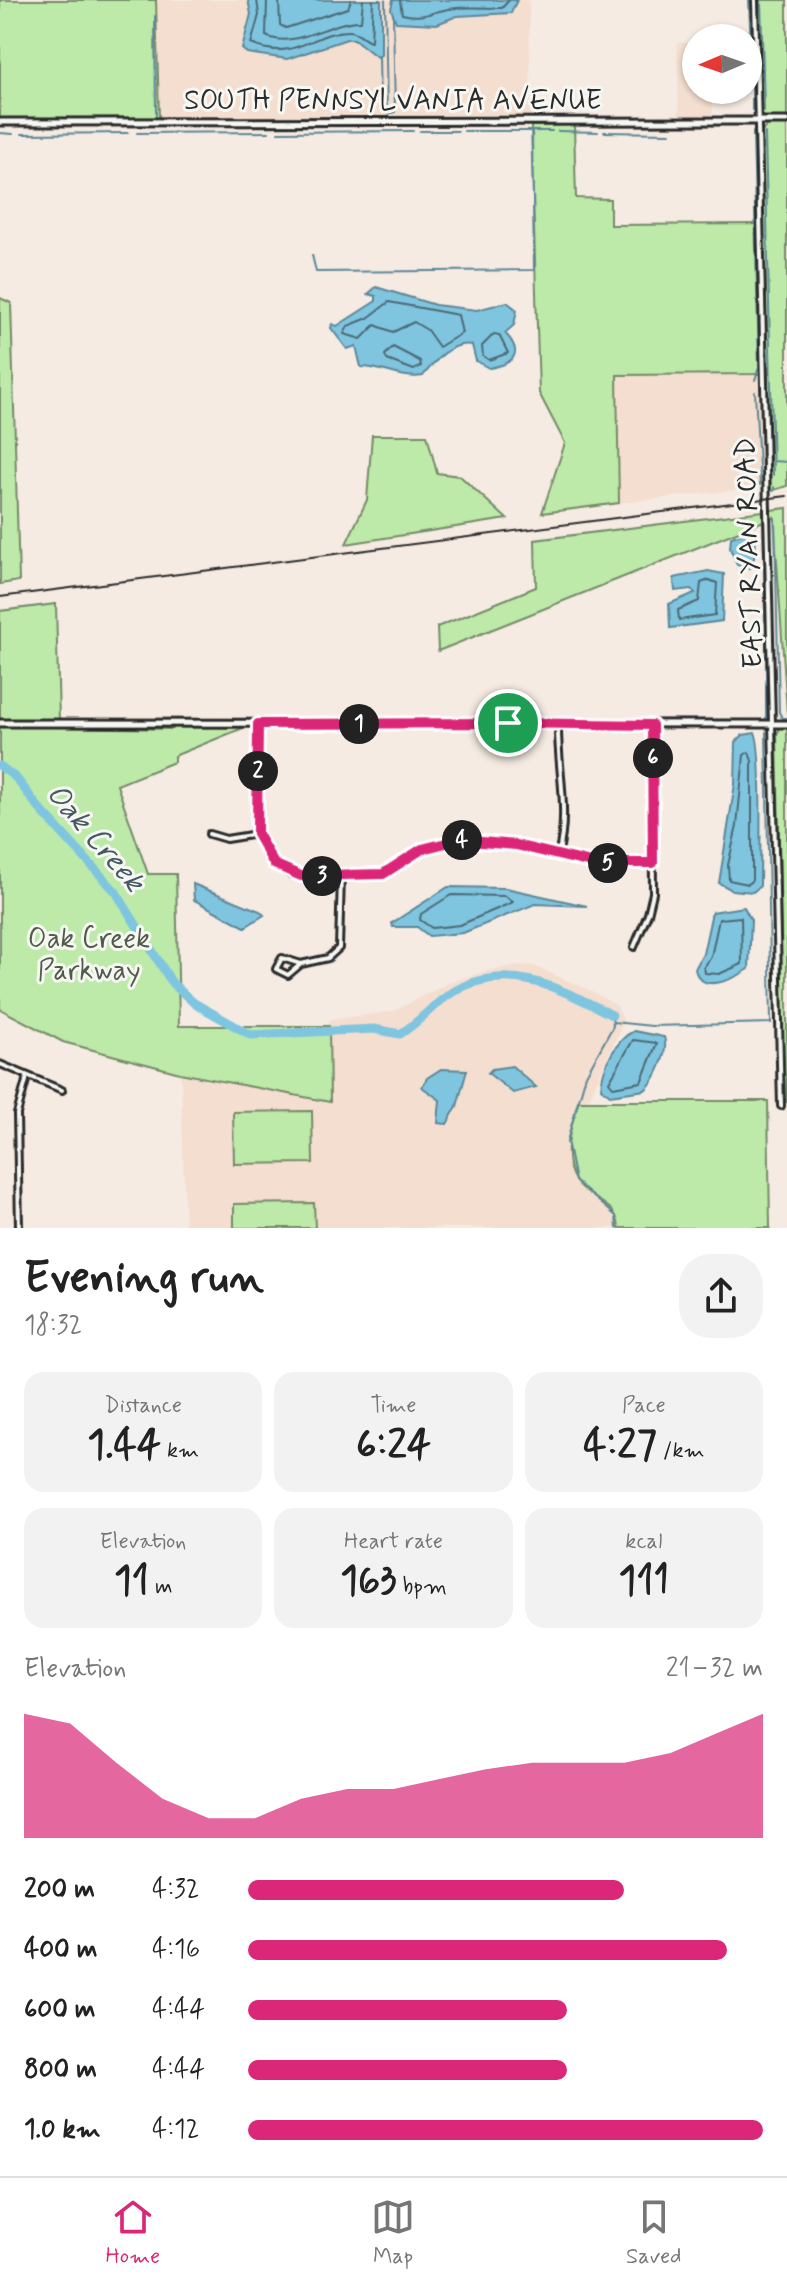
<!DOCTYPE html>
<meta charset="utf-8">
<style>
:root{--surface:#fff;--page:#f2f2f2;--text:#222;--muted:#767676;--line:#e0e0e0;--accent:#db2777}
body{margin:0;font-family:Mynerve,sans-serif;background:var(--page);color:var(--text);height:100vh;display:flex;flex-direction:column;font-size:30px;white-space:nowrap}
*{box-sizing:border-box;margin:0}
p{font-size:26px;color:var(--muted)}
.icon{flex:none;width:44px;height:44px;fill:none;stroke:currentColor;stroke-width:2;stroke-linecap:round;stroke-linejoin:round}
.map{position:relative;height:1228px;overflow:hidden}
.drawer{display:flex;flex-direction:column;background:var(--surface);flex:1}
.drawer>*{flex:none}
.needle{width:52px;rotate:268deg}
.fabs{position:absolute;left:682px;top:24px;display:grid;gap:16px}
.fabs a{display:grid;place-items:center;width:80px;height:80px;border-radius:50%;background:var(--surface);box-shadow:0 2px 6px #0004;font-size:40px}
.pin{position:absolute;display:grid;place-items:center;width:68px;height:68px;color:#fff;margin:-34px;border:4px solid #fff;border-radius:50%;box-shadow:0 2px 8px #0007}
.km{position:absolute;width:40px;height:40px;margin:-20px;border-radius:50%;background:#222;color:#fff;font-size:22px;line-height:40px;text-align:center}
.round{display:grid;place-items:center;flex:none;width:84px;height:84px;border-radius:32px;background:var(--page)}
.head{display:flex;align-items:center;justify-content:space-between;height:136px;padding:0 24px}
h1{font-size:44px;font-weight:700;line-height:60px}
.figures{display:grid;grid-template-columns:repeat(3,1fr);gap:12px;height:136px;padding:8px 24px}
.figures div{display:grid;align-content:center;border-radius:20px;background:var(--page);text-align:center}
.figures b{font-size:40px;font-weight:700}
.figures small{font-size:22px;font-weight:400}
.figures p{font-size:22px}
.chart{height:224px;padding:16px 24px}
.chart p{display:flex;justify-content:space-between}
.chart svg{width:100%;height:144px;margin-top:8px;fill:var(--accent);opacity:.7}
ul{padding:0 24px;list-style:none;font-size:26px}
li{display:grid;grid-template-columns:128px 96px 1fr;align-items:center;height:60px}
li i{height:20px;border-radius:10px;background:var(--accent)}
.tab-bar{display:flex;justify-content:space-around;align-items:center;height:112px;border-top:2px solid var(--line);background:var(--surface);font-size:22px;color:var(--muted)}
.tab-bar a{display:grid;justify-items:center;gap:4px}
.tab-bar .on{color:var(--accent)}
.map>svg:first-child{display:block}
.built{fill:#f4decf}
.green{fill:#bdeaa8;stroke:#748a6a;stroke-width:2}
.water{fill:#7fc5e0;stroke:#5d8798;stroke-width:2}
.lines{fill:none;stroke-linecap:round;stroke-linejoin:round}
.shore{stroke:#4d6973;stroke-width:2}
.stream{stroke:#5d8798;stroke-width:2}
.river{stroke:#7fc5e0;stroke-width:9}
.minor-casing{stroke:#2b2b2b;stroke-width:10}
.tertiary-casing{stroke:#2b2b2b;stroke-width:11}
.minor{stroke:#f6f6f2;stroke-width:4}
.tertiary{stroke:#f6f6f2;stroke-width:5}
.rail{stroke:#2b2b2b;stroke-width:2}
.route-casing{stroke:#fff;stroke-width:16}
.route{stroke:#db2777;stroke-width:10}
.labels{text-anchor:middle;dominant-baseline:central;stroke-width:6;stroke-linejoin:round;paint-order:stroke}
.street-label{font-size:28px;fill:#2b2b2b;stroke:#f6f6f2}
.park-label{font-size:28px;fill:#505b4a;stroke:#f6f6f2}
.water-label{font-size:30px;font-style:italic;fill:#445961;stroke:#f6f6f2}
</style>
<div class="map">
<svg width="787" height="1228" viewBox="0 0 787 1228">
<rect width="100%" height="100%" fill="#f5ebe2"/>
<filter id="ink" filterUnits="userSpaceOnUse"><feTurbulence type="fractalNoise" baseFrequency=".0125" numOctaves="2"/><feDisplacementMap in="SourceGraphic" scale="16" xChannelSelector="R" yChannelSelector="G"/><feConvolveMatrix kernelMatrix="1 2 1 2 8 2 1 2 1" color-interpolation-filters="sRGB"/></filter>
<g filter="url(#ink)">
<path class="built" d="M156 0H529L531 117 159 118Z
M677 43H696V90H712L713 118H679Z
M762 374 764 487 619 503 616 375Z
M522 965 534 966 589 990 617 1006 624 1021 588 1101H578L579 1185 612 1211 619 1228H185L181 1073 330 1101 329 1020 394 1011 448 983 486 971Z"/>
<path class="green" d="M0 0H156L159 118 0 119Z
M758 0H787V118L764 117 760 109Z
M768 124H787V486L771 491 761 133Z
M574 125 576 198 610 199V225L758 224 762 374 617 375 619 503 542 513 565 443 539 393 531 126Z
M0 298 11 303 19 581 0 584Z
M372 435H427L437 473 460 476 507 519 346 544 367 500Z
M787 508V713L774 517 438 651 437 627 536 587 535 540Z
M56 604 59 721 0 720V611Z
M173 723H248V726L174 756V762L117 785 148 874H176L179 1026H329L330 1102 180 1073 63 1042 0 1009V726L173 729Z
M787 726V1102L784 1099 777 734 780 728Z
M578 1101H768L770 1228H619C618 1202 588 1200 576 1182 560 1158 571 1126 578 1101Z
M312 1111 313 1163 234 1164 233 1112Z
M314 1203 315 1228H234V1204Z"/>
<path class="water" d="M248 0H381V55L377 57 354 39H347L287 59 247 53 242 49 251 14Z
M393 0H517L511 13 457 16 437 24 396 22 391 9Z
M376 287 435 305 477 310 507 302 517 310 514 325 505 333C525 354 513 364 489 368L476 361 472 345C451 341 435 361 423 376 404 380 382 367 361 367L356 346 347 349 331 328 332 324 337 326 376 301V296L368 294Z
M755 531 756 552 750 568 737 565 730 548 731 537Z
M708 571 724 574 722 621 670 628 669 604 695 593 691 589 675 591 674 578Z
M755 733C763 744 760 863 760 886L753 892 732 890 719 883 735 784 736 742 743 735Z
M193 884 260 911 264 915 245 927 194 900Z
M448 887 506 888 587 906 535 904 463 933 429 936 417 927H393L392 923Z
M744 907 751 920 749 969C734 979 701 995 695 969L703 954 712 912Z
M634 1031 664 1037C669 1052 656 1080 645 1090L610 1095 601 1088C602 1068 616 1039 634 1031Z
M512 1066 536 1087 513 1093 488 1073 492 1069Z
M441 1069 467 1070 457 1106 447 1124 438 1123 440 1100 422 1087 427 1078Z"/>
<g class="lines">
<path class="shore" d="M257 0 259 15 251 44C296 63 313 31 349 31 359 31 363 39 371 41L373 0
M267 0 266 36C296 50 330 20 361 21L363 0
M279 0 280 25 286 28 348 8 351 0
M400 0 402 14C426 20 435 9 457 8 472 7 487 8 502 8L509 0
M389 302 458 315 462 333 439 347 427 330 414 322 393 332 375 325 361 339 344 334 348 326 368 318Z
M494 334 499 335 508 353 489 360 483 356 482 346Z
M393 347 420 361 421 366 414 370 387 360 385 355Z
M709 580 717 583 715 615 679 620 678 610 699 601 701 583Z
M749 752 752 761V880L748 884 729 880 728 865 737 826 744 755Z
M451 895 505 896 513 902 460 925 432 928 420 920 421 914Z
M741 917 742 964 719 974 705 973 704 967 711 957 719 919Z
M633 1040 657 1043 641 1082 613 1087 609 1082Z"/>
<path class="stream" d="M385 0 387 114
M749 0 752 78
M761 0 764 111
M155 16 156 115
M379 56 380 108 386 113
M752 84V110
M388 114 395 112 393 16
M420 131H458
M464 131H552
M558 131 598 132
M278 132 413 131
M604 132 670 133
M753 132 759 367 755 380
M0 133 13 134
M137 133 269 132
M765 133 773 475
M22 134 128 133
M312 255 316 272 534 270 532 131
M755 392 760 485
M773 461 787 462
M774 487V491
M763 515 764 556
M775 518 779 712 782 718H787
M764 565 765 621
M766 637V718
M612 1015 613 1026 586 1075 567 1141 575 1181 616 1216 617 1228
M613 1022 652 1026 771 1023 766 732"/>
<path class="river" d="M0 766 16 778 39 808 116 892 172 983 194 1003 251 1035 374 1029 400 1034C419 1023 433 1004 453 992 508 959 563 990 612 1015"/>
<defs>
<path id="minor" d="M755 0 781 1106
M558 723C557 768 570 811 558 855
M258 724 257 834 267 856 290 874H383L429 846 458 840 516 845 591 863H653
M209 834 226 839 257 834
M634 947 648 914 653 893 652 725
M301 964 282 958 276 969 288 975 301 964 328 958 339 948 341 876
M0 1064 62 1090
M19 1228 17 1114 27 1077"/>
<path id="tertiary" d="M0 122 787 121
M0 723 787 724"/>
</defs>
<use href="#minor" class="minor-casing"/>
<use href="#tertiary" class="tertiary-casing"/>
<use href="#minor" class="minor"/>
<use href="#tertiary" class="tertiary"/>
<path class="rail" d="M0 597 787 496"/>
</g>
</g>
<g class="lines" filter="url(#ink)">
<defs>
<path id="route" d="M508 723 652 725 653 863H591L516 845 458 840 422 849 383 874 301 876 274 864 257 834 258 724Z"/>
</defs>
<use href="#route" class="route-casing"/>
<use href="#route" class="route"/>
</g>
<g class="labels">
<g class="street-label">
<text x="393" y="101">SOUTH PENNSYLVANIA AVENUE</text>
<text transform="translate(750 553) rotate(-92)">EAST RYAN ROAD</text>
</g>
<g class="park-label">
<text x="89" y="939">Oak Creek<tspan x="89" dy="32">Parkway</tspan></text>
</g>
<g class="water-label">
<text transform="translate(95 838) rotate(49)">Oak Creek</text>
</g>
</g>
</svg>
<div class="fabs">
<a><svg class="needle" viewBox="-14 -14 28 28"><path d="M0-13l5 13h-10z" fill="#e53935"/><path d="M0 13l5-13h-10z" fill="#767676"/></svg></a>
</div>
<div class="pin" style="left:508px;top:723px;background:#1e9e55"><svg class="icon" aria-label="arrive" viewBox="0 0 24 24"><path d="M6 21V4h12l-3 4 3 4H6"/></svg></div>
<b class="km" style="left:359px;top:724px">1</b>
<b class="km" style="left:258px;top:771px">2</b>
<b class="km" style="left:322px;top:876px">3</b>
<b class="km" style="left:462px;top:840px">4</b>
<b class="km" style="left:608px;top:863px">5</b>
<b class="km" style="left:653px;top:758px">6</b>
</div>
<section class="drawer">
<div class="head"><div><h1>Evening run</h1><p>18:32</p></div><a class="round"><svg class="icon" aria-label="share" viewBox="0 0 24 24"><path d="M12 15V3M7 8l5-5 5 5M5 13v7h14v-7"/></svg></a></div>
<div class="figures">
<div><p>Distance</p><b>1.44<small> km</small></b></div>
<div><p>Time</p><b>6:24</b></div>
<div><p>Pace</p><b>4:27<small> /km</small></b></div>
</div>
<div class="figures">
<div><p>Elevation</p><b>11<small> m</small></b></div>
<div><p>Heart rate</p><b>163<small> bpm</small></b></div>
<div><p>kcal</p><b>111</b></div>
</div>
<div class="chart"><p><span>Elevation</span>21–32 m</p>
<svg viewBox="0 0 160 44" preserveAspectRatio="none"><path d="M0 44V6L10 9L20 21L30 32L40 38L50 38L60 32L70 29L80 29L90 26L100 23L110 21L120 21L130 21L140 18L150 12L160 6V44z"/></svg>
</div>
<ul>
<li><b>200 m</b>4:32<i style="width:73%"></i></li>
<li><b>400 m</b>4:16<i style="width:93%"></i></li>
<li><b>600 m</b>4:44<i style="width:62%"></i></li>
<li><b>800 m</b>4:44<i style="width:62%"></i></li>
<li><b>1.0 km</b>4:12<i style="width:100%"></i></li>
</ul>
</section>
<nav class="tab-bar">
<a class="on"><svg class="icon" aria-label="home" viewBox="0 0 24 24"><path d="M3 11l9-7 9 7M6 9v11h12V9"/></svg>Home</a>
<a><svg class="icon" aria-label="map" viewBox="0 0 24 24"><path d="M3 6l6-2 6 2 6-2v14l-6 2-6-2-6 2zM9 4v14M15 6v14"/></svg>Map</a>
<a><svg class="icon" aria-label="saved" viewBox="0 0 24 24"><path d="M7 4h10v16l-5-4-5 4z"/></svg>Saved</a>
</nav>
